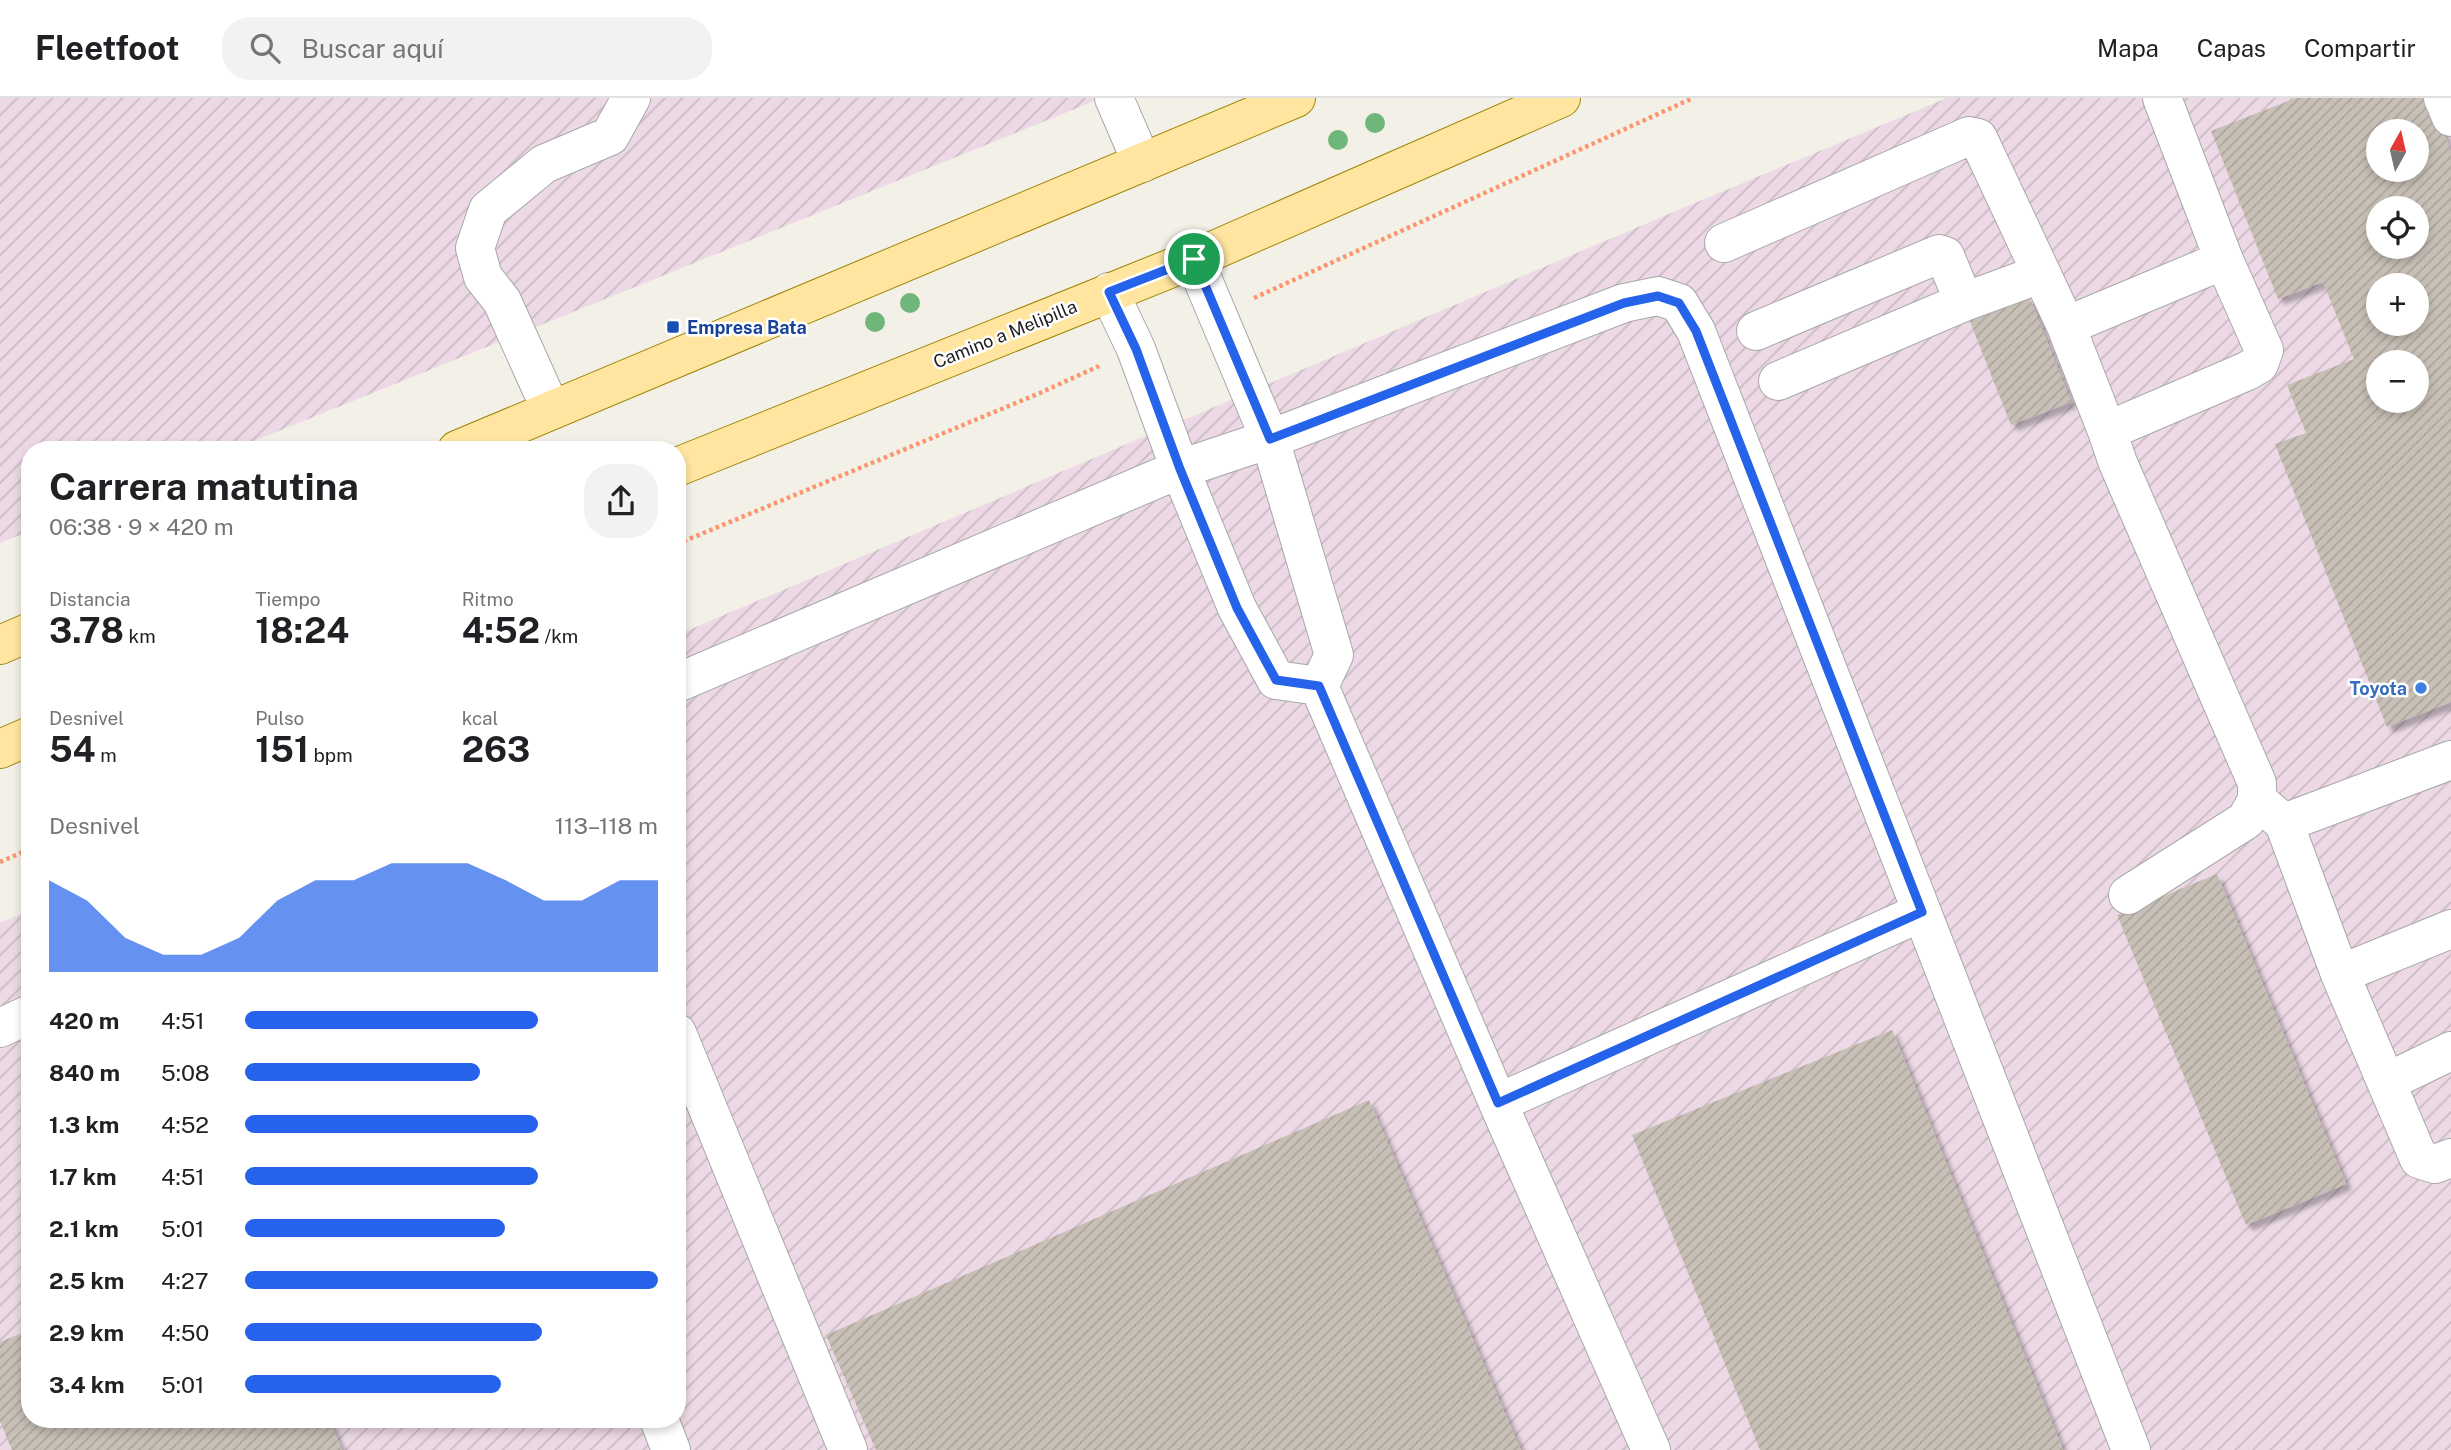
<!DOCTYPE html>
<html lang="es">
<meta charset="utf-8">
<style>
:root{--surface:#fff;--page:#f2f2f2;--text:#202124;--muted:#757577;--line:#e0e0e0;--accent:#2563eb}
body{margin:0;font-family:"Public Sans",sans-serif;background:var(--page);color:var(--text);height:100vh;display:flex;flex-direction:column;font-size:26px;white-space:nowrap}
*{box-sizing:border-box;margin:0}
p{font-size:23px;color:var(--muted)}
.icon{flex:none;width:38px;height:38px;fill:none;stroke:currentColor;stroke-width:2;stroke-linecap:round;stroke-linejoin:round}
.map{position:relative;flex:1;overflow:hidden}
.sheet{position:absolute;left:21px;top:343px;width:665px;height:987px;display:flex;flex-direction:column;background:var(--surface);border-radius:28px;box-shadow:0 4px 10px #0003}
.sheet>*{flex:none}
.needle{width:46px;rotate:8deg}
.tools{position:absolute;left:2366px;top:21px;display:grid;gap:14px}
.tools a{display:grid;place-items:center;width:63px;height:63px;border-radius:50%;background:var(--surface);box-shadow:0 4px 10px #0003;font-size:35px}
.pin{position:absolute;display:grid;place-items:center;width:60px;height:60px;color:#fff;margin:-30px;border:4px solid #fff;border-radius:50%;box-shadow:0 2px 7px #0007}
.round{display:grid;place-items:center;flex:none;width:74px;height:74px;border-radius:28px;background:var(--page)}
.overview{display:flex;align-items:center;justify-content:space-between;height:119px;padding:0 28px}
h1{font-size:38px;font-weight:700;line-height:52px}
.stats{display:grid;grid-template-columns:repeat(3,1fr);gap:10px;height:119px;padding:7px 28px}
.stats div{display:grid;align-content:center}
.stats b{font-size:35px;font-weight:700}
.stats small{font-size:19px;font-weight:400}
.stats p{font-size:19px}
.chart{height:196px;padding:14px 28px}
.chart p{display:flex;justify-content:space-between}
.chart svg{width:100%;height:126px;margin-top:7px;fill:var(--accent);opacity:.7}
ul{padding:0 28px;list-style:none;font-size:23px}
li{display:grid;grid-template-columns:112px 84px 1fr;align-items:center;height:52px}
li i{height:18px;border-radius:9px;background:var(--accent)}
header{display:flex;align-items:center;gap:42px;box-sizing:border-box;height:98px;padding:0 35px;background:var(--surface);border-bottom:2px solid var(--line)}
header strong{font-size:33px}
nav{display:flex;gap:38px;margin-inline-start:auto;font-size:24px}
.search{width:490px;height:63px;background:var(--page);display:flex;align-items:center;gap:18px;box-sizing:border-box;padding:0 24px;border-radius:28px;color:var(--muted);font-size:26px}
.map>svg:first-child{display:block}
.industrial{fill:url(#industrial-furrows);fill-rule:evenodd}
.building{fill:url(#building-hatch);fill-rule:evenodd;filter:url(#shadow)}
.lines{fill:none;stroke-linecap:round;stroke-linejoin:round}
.minor-casing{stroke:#a8a8a8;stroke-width:40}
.major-casing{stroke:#9f8400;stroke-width:40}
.path{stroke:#ff936c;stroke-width:4.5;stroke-dasharray:3.5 3.5;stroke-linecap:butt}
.minor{stroke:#fff;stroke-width:38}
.major{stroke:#ffe5a0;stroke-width:38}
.tree{fill:#6fb67b}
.route-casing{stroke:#fff;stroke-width:14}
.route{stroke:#2563eb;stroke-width:9}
.transit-dot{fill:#1a4fb4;stroke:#fff;stroke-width:2.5}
.shop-dot{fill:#3f7fe0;stroke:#fff;stroke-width:2.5}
.labels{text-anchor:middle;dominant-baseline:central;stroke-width:5;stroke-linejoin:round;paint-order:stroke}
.transit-label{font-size:18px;font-weight:bold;fill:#164399;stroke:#fff;text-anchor:start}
.street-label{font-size:18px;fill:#212121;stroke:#fff}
.shop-label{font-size:18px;font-weight:bold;fill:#366cbe;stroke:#fff;text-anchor:end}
</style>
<header>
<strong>Fleetfoot</strong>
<div class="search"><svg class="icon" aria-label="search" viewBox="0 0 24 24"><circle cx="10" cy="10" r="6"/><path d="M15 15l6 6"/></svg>Buscar aquí</div>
<nav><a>Mapa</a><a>Capas</a><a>Compartir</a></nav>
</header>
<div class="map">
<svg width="2451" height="1352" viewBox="0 0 2451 1352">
<defs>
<pattern id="industrial-furrows" width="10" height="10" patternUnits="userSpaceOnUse" patternTransform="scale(1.75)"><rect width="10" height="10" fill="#ecd9e5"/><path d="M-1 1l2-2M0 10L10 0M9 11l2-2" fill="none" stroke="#cabac4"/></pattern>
<pattern id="building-hatch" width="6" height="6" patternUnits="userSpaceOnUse" patternTransform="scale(1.75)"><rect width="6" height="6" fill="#c8c0b6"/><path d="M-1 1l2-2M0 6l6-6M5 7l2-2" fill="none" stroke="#aca59c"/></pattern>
<filter id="shadow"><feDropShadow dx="6" dy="6" stdDeviation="2" flood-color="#0004"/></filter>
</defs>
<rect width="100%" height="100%" fill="#f2f0e7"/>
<path class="industrial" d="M0 0H1102L232 352H30V433L0 445Z
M1947 0H2451V1352H0V825L30 812V1321H677V537L1683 110ZM2378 33H2417V72H2378ZM2378 110H2417V149H2378ZM2378 187H2417V226H2378ZM2378 264H2417V303H2378Z"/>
<path class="building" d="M2296 0H2430L2451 53V604L2387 629 2275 346 2306 335 2287 287 2354 261 2323 184 2278 201 2211 33ZM2378 33H2417V72H2378ZM2378 110H2417V149H2378ZM2378 187H2417V226H2378ZM2378 264H2417V303H2378Z
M2029 198 2071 304 2011 327 1969 221Z
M2217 776 2346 1086 2246 1127 2117 817Z
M1892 932 2063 1352H1760L1632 1037Z
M1369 1002 1521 1352H876L826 1237Z
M30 1232V1321H329L342 1352H12L0 1323V1244Z"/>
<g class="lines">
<defs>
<path id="minor" d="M1114 0 1142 65
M2443 0 2451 19
M1724 145 1969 38 1978 40 2066 228 2224 162
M1194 161 1270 341 1334 557 1319 588 1498 1005 1651 1352
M1109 194 1136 251 1180 371 1237 510 1276 582 1319 588
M2066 228 2107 333
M1756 233 1939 156 1945 158 1964 204 2040 176
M1778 283 1964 204
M551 312 502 203 483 179 475 150 488 112 544 66 610 38 631 0
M677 585 1180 371 1270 341 1624 205 1658 198 1679 205 1696 233 2131 1352
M2257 702 2284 725 2340 876 2419 1061 2435 1066 2451 1060
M2284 725 2451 662
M2128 797 2246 722 2257 702V685L2118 365 2107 333 2247 273 2259 266 2264 252 2224 162 2162 0
M2340 876 2451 831
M0 930 30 916
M677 935 848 1352
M2387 984 2451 953
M1498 1005 1922 814
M659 1321 671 1352"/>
<path id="major" d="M457 352 1296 0
M677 369 1194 161 1561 0
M0 547 30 534
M0 651 30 638"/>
</defs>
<use href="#minor" class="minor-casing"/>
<use href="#major" class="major-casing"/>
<path class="path" d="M1254 200 1693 0
M677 446 1040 295 1099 268
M0 764 30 751"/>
<use href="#minor" class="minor"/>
<use href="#major" class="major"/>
</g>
<g class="tree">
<circle cx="1375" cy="25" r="10"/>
<circle cx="1338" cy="42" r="10"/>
<circle cx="910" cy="205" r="10"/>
<circle cx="875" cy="224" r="10"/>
</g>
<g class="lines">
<defs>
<path id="route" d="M1194 161 1270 341 1624 205 1658 198 1679 205 1696 233 1922 814 1498 1005 1319 588 1276 582 1237 510 1180 371 1136 251 1109 194Z"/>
</defs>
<use href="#route" class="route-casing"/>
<use href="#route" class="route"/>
</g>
<rect class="transit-dot" x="666" y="222" width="14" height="14" rx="3.5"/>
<circle class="shop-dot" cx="2421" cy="590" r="7"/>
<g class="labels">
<g class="transit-label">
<text x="687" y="229">Empresa Bata</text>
</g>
<g class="street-label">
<text transform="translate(1005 236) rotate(-22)">Camino a Melipilla</text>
</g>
<g class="shop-label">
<text x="2407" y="590">Toyota</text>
</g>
</g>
</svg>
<div class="tools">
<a><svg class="needle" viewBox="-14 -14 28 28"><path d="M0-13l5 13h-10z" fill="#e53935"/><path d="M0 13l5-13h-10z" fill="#757577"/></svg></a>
<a><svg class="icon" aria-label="locate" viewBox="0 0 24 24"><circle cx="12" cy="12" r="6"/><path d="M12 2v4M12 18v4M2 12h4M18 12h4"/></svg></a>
<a>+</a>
<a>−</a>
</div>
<div class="pin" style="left:1194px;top:161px;background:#1e9e55"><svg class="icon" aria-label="arrive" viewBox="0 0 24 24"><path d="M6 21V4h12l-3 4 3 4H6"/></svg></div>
<section class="sheet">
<div class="overview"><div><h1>Carrera matutina</h1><p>06:38 · 9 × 420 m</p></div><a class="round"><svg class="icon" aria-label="share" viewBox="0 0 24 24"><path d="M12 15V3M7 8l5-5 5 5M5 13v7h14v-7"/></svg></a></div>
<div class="stats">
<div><p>Distancia</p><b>3.78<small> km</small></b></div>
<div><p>Tiempo</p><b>18:24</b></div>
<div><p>Ritmo</p><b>4:52<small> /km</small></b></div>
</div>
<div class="stats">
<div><p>Desnivel</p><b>54<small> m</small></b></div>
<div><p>Pulso</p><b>151<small> bpm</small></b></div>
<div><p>kcal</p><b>263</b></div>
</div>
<div class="chart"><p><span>Desnivel</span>113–118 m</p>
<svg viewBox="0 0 160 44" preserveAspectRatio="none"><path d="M0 44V12L10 19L20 32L30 38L40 38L50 32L60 19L70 12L80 12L90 6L100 6L110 6L120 12L130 19L140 19L150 12L160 12V44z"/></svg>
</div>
<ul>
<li><b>420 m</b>4:51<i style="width:71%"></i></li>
<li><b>840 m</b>5:08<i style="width:57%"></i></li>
<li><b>1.3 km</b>4:52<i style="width:71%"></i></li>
<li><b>1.7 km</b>4:51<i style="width:71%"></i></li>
<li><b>2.1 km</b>5:01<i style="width:63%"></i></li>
<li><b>2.5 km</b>4:27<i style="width:100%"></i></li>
<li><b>2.9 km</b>4:50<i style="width:72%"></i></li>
<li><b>3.4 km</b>5:01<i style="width:62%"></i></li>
</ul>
</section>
</div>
